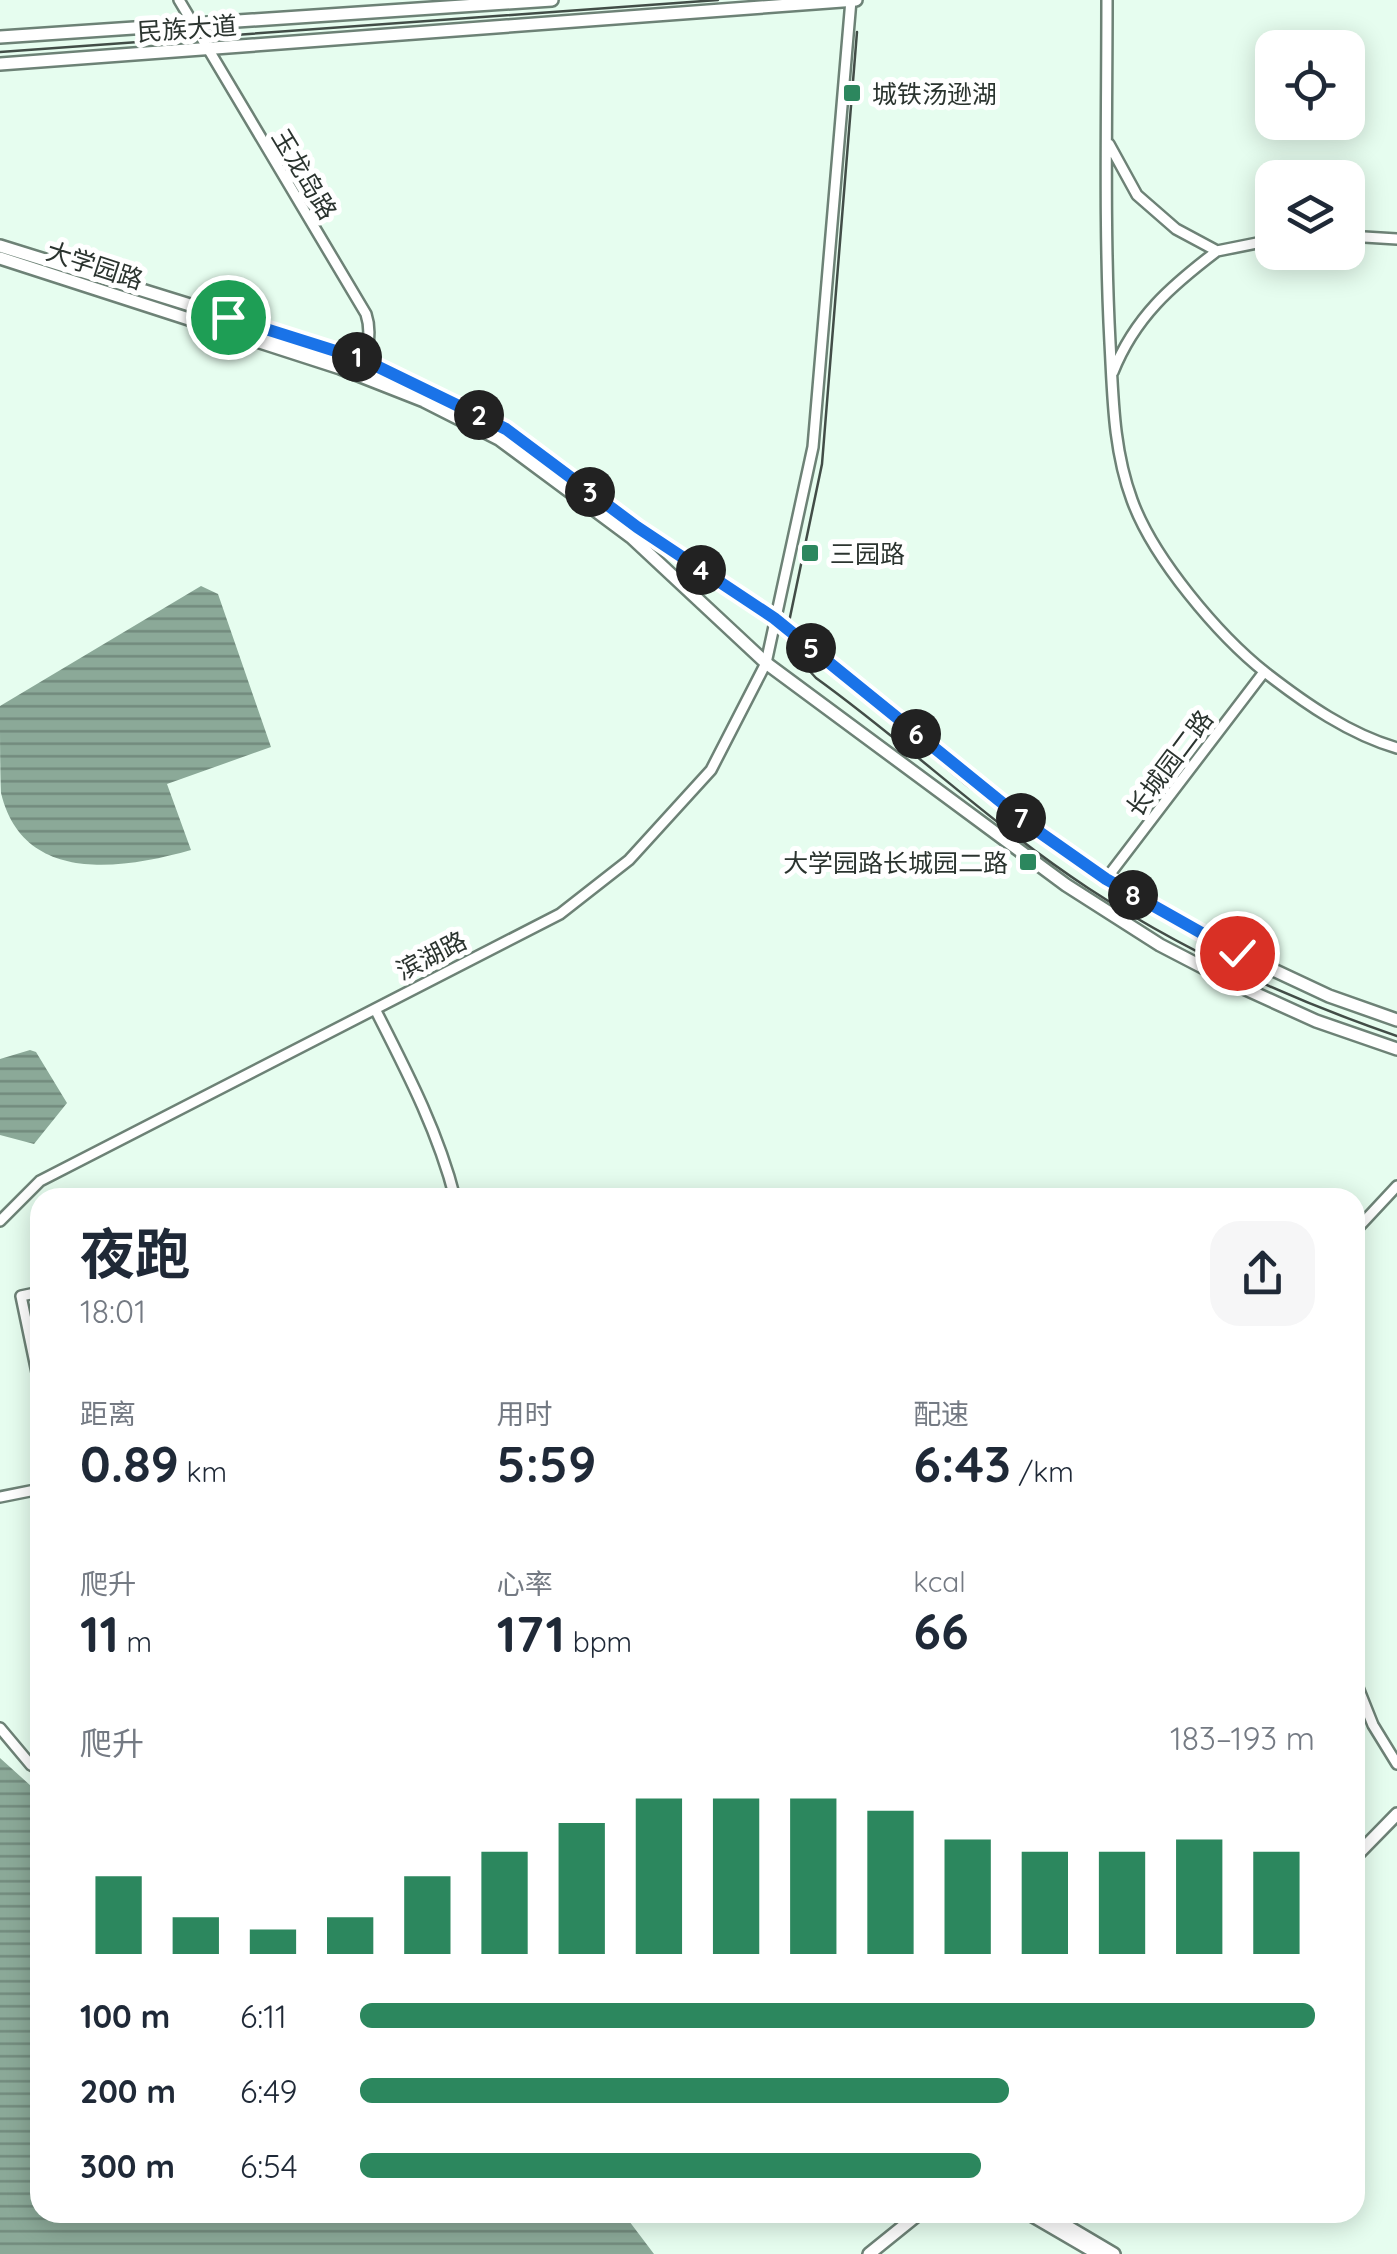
<!DOCTYPE html>
<html lang="zh">
<meta charset="utf-8">
<style>
:root{--surface:#fff;--page:#f6f6f7;--text:#1f2937;--muted:#747a83;--accent:#2c875e}
body{margin:0;font-family:Quicksand,"Noto Sans SC",sans-serif;background:var(--page);color:var(--text);height:100vh;display:flex;flex-direction:column;font-size:38px;white-space:nowrap}
*{box-sizing:border-box;margin:0}
p{font-size:32px;color:var(--muted)}
.icon{flex:none;width:55px;height:55px;fill:none;stroke:currentColor;stroke-width:2;stroke-linecap:round;stroke-linejoin:round}
.map{position:relative;flex:1;overflow:hidden}
.details{position:absolute;left:30px;top:1188px;width:1335px;height:1035px;display:flex;flex-direction:column;background:var(--surface);border-radius:30px;box-shadow:0 5px 25px #0003}
.details>*{flex:none}
.buttons{position:absolute;left:1255px;top:30px;display:grid;gap:20px}
.buttons a{display:grid;place-items:center;width:110px;height:110px;border-radius:20px;background:var(--surface);box-shadow:0 5px 25px #0003;font-size:50px}
.pin{position:absolute;display:grid;place-items:center;width:85px;height:85px;color:#fff;margin:-42px;border:5px solid #fff;border-radius:50%;box-shadow:0 2px 10px #0007}
.km{position:absolute;width:50px;height:50px;margin:-25px;border-radius:50%;background:#222;color:#fff;font-size:28px;line-height:50px;text-align:center}
.round{display:grid;place-items:center;flex:none;width:105px;height:105px;border-radius:30px;background:var(--page)}
.overview{display:flex;align-items:center;justify-content:space-between;height:170px;padding:0 50px}
h1{font-size:55px;font-weight:700;line-height:75px}
.figures{display:grid;grid-template-columns:repeat(3,1fr);gap:15px;height:170px;padding:10px 50px}
.figures div{display:grid;align-content:center}
.figures b{font-size:50px;font-weight:700}
.figures small{font-size:28px;font-weight:400}
.figures p{font-size:28px}
.chart{height:280px;padding:20px 50px}
.chart p{display:flex;justify-content:space-between}
.chart svg{width:100%;height:180px;margin-top:10px;stroke:var(--accent);stroke-width:6}
ul{padding:0 50px;list-style:none;font-size:32px}
li{display:grid;grid-template-columns:160px 120px 1fr;align-items:center;height:75px}
li i{height:25px;border-radius:12px;background:var(--accent)}
.map>svg:first-child{display:block}
.water{fill:url(#water-rules)}
.lines{fill:none;stroke-linecap:round;stroke-linejoin:round}
.minor-casing{stroke:#6d8276;stroke-width:14}
.major-casing{stroke:#6d8276;stroke-width:16}
.minor{stroke:#fff;stroke-width:9}
.major{stroke:#fff;stroke-width:11}
.tram{stroke:#424d47;stroke-width:2.5}
.rail{stroke:#424d47;stroke-width:2.5}
.route-casing{stroke:#fff;stroke-width:20}
.route{stroke:#1a73e8;stroke-width:12}
.poi-dot{fill:#2c875e;stroke:#fff;stroke-width:4}
.labels{text-anchor:middle;dominant-baseline:central;stroke-width:10;stroke-linejoin:round;paint-order:stroke}
.street-label{font-size:25px;fill:#2b342f;stroke:#fff}
.poi-label{font-size:25px;fill:#2b342f;stroke:#fff;text-anchor:start}
</style>
<div class="map">
<svg width="1397" height="2254" viewBox="0 0 1397 2254">
<defs>
<pattern id="water-rules" width="6" height="5" patternUnits="userSpaceOnUse" patternTransform="scale(2.5)"><rect width="6" height="5" fill="#8ba998"/><path d="M0 2.5h6" fill="none" stroke="#728a7c"/></pattern>
</defs>
<rect width="100%" height="100%" fill="#e6fdef"/>
<path class="water" d="M201 586 218 594 271 747 167 784 191 850C120 870 23 884 1 793 0 769 0 731 0 706Z
M30 1050 36 1052 67 1103 34 1144 0 1135V1059Z
M0 1758 31 1786 40 1790V2212L623 2213 654 2254H0Z"/>
<g class="lines">
<defs>
<path id="minor" d="M179 0 366 314C373 335 366 354 359 375
M1107 0C1107 114 1104 229 1110 343 1113 396 1113 449 1132 500 1153 558 1218 635 1266 673 1306 704 1349 734 1397 748
M1109 144 1137 195 1176 229 1217 251C1171 286 1135 317 1113 372
M1348 236 1397 239
M1217 251 1272 240
M1106 879 1264 672
M375 1009C406 1070 438 1131 455 1198
M0 1221 40 1181 560 914 629 860 711 770 766 663 813 447 851 0
M1355 1231 1397 1186
M40 1292 21 1296 40 1387
M0 1497 40 1489
M1355 1680 1373 1725 1397 1764
M0 1728 31 1765 40 1770"/>
<path id="major" d="M0 37 552 0
M0 64 856 0
M0 246 364 359 506 429 637 527 775 618 971 780 1106 879 1237 953 1329 996 1397 1020
M0 258 340 368 424 401 499 439 631 537 766 663 1066 885 1160 945 1239 986 1316 1021 1397 1049
M1355 1857 1397 1814
M1026 2212 1098 2254
M1043 2212 1114 2254
M869 2254 921 2212"/>
</defs>
<use href="#minor" class="minor-casing"/>
<use href="#major" class="major-casing"/>
<use href="#minor" class="minor"/>
<use href="#major" class="major"/>
<path class="tram" d="M857 32 822 464 789 622 795 655 816 678C909 745 992 825 1088 888 1184 951 1289 999 1397 1036"/>
<path class="rail" d="M0 52 718 0"/>
</g>
<g class="lines">
<defs>
<path id="route" d="M228 317 364 360 506 429 637 527 774 618 1032 827 1106 879 1237 953"/>
</defs>
<use href="#route" class="route-casing"/>
<use href="#route" class="route"/>
</g>
<g class="poi-dot">
<rect x="842" y="83" width="20" height="20" rx="5"/>
<rect x="800" y="543" width="20" height="20" rx="5"/>
<rect x="1018" y="852" width="20" height="20" rx="5"/>
</g>
<g class="labels">
<g class="street-label">
<text transform="translate(187 28) rotate(-4)">民族大道</text>
<text transform="translate(305 174) rotate(59)">玉龙岛路</text>
<text transform="translate(95 265) rotate(18)">大学园路</text>
<text transform="translate(1169 763) rotate(-53)">长城园二路</text>
<text transform="translate(431 955) rotate(-27)">滨湖路</text>
</g>
<g class="poi-label">
<text x="872" y="93">城铁汤逊湖</text>
<text x="830" y="553">三园路</text>
<text x="1008" y="862" text-anchor="end">大学园路长城园二路</text>
</g>
</g>
</svg>
<div class="buttons">
<a><svg class="icon" aria-label="locate" viewBox="0 0 24 24"><circle cx="12" cy="12" r="6"/><path d="M12 2v4M12 18v4M2 12h4M18 12h4"/></svg></a>
<a><svg class="icon" aria-label="layers" viewBox="0 0 24 24"><path d="M12 4l9 5-9 5-9-5zM3 14l9 5 9-5"/></svg></a>
</div>
<div class="pin" style="left:228px;top:317px;background:#1e9e55"><svg class="icon" aria-label="arrive" viewBox="0 0 24 24"><path d="M6 21V4h12l-3 4 3 4H6"/></svg></div>
<div class="pin" style="left:1237px;top:953px;background:#d93025"><svg class="icon" aria-label="check" viewBox="0 0 24 24"><path d="M5 12l5 5 9-10"/></svg></div>
<b class="km" style="left:357px;top:357px">1</b>
<b class="km" style="left:479px;top:415px">2</b>
<b class="km" style="left:590px;top:492px">3</b>
<b class="km" style="left:701px;top:570px">4</b>
<b class="km" style="left:811px;top:648px">5</b>
<b class="km" style="left:916px;top:734px">6</b>
<b class="km" style="left:1021px;top:818px">7</b>
<b class="km" style="left:1133px;top:895px">8</b>
<section class="details">
<div class="overview"><div><h1>夜跑</h1><p>18:01</p></div><a class="round"><svg class="icon" aria-label="share" viewBox="0 0 24 24"><path d="M12 15V3M7 8l5-5 5 5M5 13v7h14v-7"/></svg></a></div>
<div class="figures">
<div><p>距离</p><b>0.89<small> km</small></b></div>
<div><p>用时</p><b>5:59</b></div>
<div><p>配速</p><b>6:43<small> /km</small></b></div>
</div>
<div class="figures">
<div><p>爬升</p><b>11<small> m</small></b></div>
<div><p>心率</p><b>171<small> bpm</small></b></div>
<div><p>kcal</p><b>66</b></div>
</div>
<div class="chart"><p><span>爬升</span>183–193 m</p>
<svg viewBox="0 0 160 44" preserveAspectRatio="none"><path d="M5 44V25M15 44V35M25 44V38M35 44V35M45 44V25M55 44V19M65 44V12M75 44V6M85 44V6M95 44V6M105 44V9M115 44V16M125 44V19M135 44V19M145 44V16M155 44V19"/></svg>
</div>
<ul>
<li><b>100 m</b>6:11<i style="width:100%"></i></li>
<li><b>200 m</b>6:49<i style="width:68%"></i></li>
<li><b>300 m</b>6:54<i style="width:65%"></i></li>
</ul>
</section>
</div>
